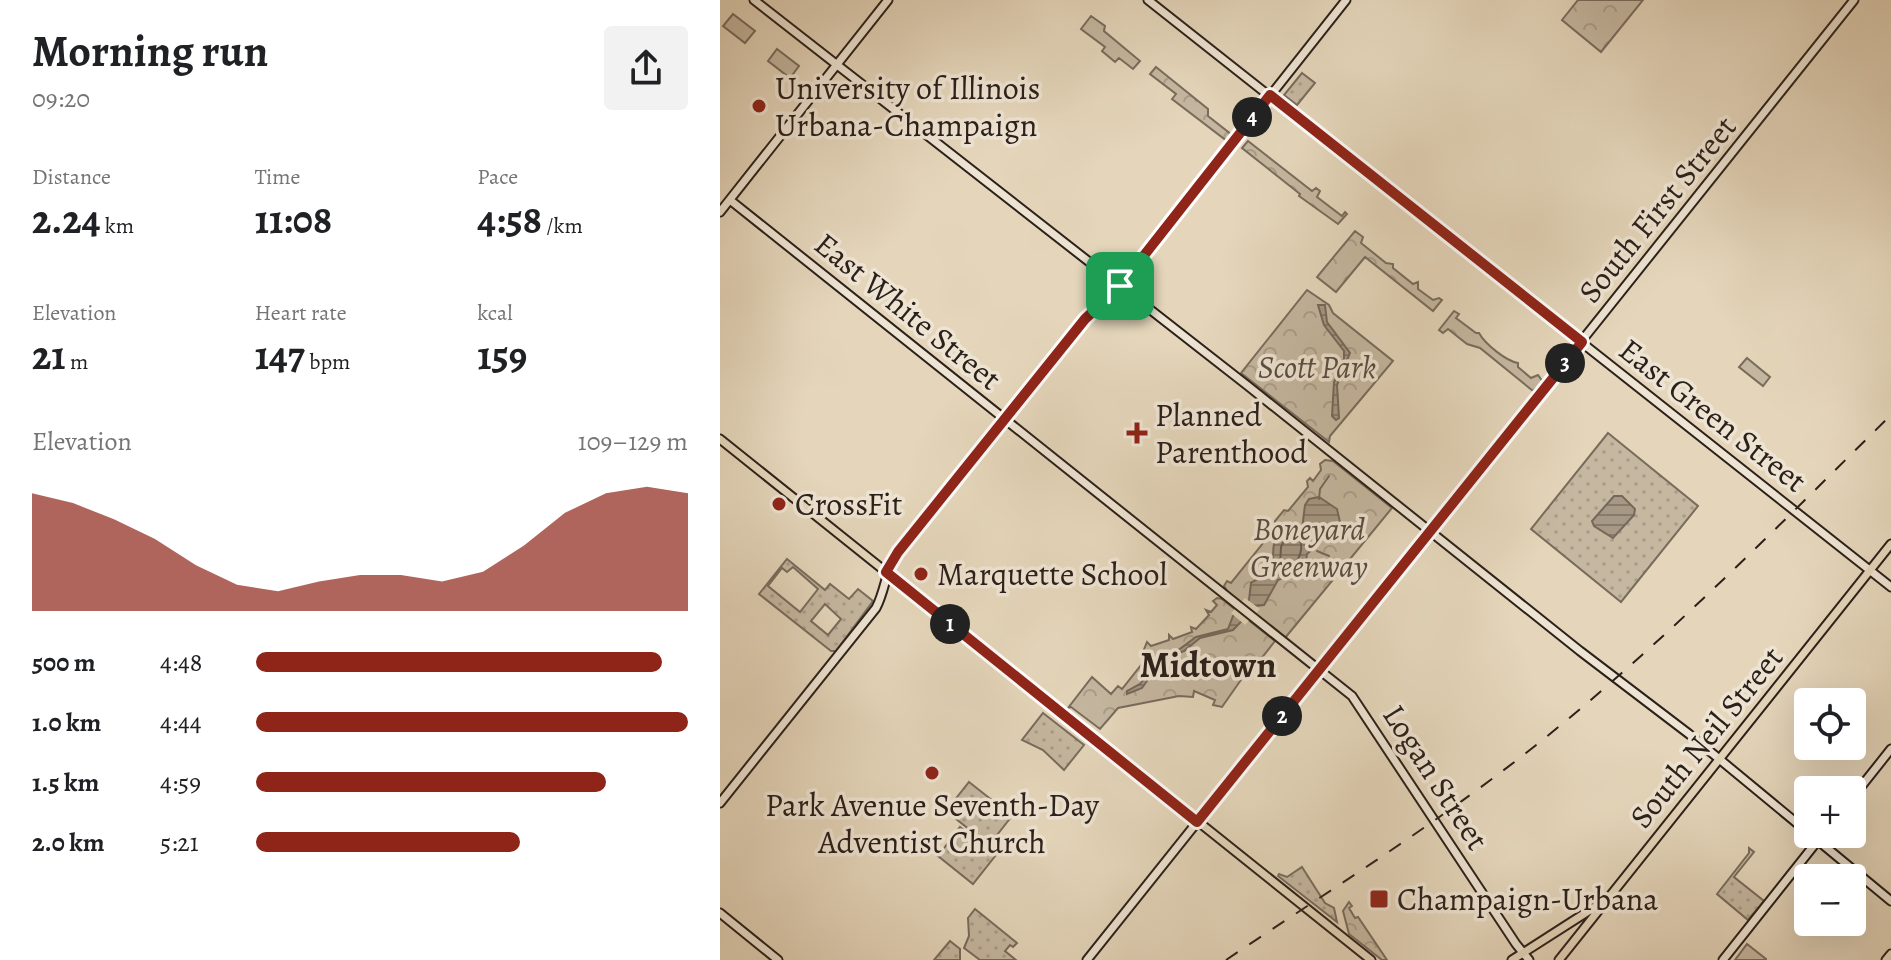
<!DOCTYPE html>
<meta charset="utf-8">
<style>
:root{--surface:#fff;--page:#f2f2f2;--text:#202124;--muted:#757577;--accent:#8f2418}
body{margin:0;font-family:Alegreya,serif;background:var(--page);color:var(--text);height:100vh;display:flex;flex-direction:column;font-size:30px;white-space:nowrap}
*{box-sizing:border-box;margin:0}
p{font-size:26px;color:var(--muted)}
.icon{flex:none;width:44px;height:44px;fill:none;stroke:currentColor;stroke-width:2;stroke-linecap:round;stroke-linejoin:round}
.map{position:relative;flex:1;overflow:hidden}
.side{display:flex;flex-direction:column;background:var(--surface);width:720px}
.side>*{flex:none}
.controls{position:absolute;left:1074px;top:688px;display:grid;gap:16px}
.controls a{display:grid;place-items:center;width:72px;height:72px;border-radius:8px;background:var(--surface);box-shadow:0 8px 32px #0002;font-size:40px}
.pin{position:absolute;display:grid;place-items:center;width:68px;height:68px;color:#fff;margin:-34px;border-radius:16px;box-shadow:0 4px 12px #0006}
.km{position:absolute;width:40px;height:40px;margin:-20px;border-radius:50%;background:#222;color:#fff;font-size:22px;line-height:40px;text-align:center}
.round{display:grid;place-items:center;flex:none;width:84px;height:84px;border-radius:8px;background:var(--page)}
.head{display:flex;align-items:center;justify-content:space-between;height:136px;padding:0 32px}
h1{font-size:44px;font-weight:700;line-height:60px}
.stats{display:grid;grid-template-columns:repeat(3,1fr);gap:12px;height:136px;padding:8px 32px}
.stats div{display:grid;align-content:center}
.stats b{font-size:40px;font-weight:700}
.stats small{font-size:22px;font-weight:400}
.stats p{font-size:22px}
.chart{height:224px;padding:16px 32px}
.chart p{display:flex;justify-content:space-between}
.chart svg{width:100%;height:144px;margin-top:8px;fill:var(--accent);opacity:.7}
ul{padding:0 32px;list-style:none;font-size:26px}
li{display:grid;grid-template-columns:128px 96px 1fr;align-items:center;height:60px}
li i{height:20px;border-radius:10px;background:var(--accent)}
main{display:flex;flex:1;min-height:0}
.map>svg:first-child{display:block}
.grass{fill:url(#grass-dots);stroke:#786c5d;stroke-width:2;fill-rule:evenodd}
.forest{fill:url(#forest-crowns);stroke:#786c5d;stroke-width:2}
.garden{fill:#c5b7a0;stroke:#786c5d;stroke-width:2}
.water{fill:url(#water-rules);stroke:#75685a;stroke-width:2}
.pier{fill:#e5d6bb}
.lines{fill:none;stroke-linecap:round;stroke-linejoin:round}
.shore{stroke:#685c4f;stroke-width:2}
.stream{stroke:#75685a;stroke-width:2}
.secondary-casing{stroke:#2b201a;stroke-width:11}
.primary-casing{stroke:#2b201a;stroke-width:11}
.secondary{stroke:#eee4d3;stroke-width:7}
.primary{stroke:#e5d6bb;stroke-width:7}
.rail{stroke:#2b201a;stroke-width:2;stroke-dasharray:14 14;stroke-linecap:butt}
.route-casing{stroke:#fff;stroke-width:16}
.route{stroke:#8f2418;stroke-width:10}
.poi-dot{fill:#8f2418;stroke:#eee4d3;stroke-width:3}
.labels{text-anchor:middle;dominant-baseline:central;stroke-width:7;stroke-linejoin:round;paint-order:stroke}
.poi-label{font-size:32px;fill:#2b201a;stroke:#eee4d3;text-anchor:start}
.street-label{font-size:32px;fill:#2b201a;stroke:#eee4d3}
.park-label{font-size:32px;font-style:italic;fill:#594d42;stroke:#eee4d3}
.quarter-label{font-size:36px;font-weight:bold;fill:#2b201a;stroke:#eee4d3}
</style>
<main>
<section class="side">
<div class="head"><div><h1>Morning run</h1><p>09:20</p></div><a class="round"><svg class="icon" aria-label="share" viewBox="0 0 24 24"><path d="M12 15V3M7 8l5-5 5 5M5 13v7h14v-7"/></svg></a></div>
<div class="stats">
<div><p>Distance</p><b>2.24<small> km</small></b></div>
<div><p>Time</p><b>11:08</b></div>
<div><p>Pace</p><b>4:58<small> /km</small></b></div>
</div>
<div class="stats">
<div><p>Elevation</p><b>21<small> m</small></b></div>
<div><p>Heart rate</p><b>147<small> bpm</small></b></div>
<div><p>kcal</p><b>159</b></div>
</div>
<div class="chart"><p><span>Elevation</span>109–129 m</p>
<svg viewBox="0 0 160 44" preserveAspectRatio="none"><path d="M0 44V8L10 11L20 16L30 22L40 30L50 36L60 38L70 35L80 33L90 33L100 35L110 32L120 24L130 14L140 8L150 6L160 8V44z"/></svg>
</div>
<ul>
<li><b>500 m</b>4:48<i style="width:94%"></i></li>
<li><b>1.0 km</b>4:44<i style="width:100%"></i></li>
<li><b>1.5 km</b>4:59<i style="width:81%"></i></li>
<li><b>2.0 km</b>5:21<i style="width:61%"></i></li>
</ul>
</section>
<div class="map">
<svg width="1171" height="960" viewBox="0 0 1171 960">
<defs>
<pattern id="grass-dots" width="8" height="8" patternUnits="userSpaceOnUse" patternTransform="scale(2)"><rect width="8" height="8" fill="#c5b7a0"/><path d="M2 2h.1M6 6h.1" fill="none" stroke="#a99d89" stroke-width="1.8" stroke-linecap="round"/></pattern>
<pattern id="forest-crowns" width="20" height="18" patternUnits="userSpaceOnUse" patternTransform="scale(2)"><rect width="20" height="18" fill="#c5b7a0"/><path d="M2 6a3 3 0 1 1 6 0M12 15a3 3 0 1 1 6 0" fill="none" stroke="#a99d89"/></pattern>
<pattern id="water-rules" width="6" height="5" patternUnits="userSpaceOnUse" patternTransform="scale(2)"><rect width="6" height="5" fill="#a69884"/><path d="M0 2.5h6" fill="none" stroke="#877c6b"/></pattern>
</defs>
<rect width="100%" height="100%" fill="#e5d6bb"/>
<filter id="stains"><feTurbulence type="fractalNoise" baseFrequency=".0025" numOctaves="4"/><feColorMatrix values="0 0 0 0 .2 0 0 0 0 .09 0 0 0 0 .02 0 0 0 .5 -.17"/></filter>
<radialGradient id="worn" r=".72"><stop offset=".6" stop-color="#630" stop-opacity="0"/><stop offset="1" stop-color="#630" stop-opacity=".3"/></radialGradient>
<path class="grass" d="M582 73 595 83 577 105 564 95Z
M888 433 978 506 901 602 811 529Z
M67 559 105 590 110 584 129 599 138 589 153 601 116 651H111L39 594ZM73 567 98 589 80 612 48 586 62 568 67 572ZM105 604 121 619 108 635 91 621Z
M323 713 364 745 344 770 323 750 302 740Z
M249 782 292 816 269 845 226 811Z
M240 827 276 855 253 884 218 856Z
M1029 848 1034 852 1014 877 1044 901 1028 920 997 894 1029 853Z
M582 867 605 903 614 908 617 922 558 876 559 874 567 877Z
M255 909 297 943 293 947 290 945 285 951 296 960H260L244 948 249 936 248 918Z
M230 941 240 949V960H214Z"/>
<path class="forest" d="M858 0H923L881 52 842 20Z
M371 16 385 26 384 31 420 61 413 69 399 58 395 62 382 51 385 47 361 29Z
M436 67 488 109V116L512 135 507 141 452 99 456 94 430 74Z
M528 141 592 191 596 188 600 191 597 197 622 216 625 212 627 214 618 224 579 196 580 194 522 148Z
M635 231 643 237 641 243 666 263 673 264V268L693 284 698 282V289L713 300 719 298 722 300 713 311 645 257 616 292 597 277Z
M587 290 609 305 613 313 673 361 610 436 609 442 521 373Z
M734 311 739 314 736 318 756 333H759C765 344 786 361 798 363V367L811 378 818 375 823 382 813 391 760 348 747 344 728 329 723 333 719 330Z
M605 460 613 461 672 508 565 638 508 592 504 586 507 581 511 583 556 527 555 521 564 510 568 511 588 487 587 481 590 478 593 481 601 470 600 464Z
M497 598 502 599 555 641 529 674 523 677 502 707 493 705 495 700 474 691 473 697 459 696 398 708 380 729 351 707 348 708 372 677 391 694 398 686 402 689 425 660 421 657 427 642 431 646 449 640V635L453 639 472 632 471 627 476 629 489 615 486 610 491 612 497 605 493 601Z
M629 902 632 906 629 908 635 918 638 917 667 960H662L629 934 623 911Z
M1027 944 1046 959V960H1015Z"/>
<path class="garden" d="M13 14 35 31 25 43 3 26Z
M57 49 79 66 70 78 48 61Z
M1027 358 1050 377 1043 386 1019 367Z"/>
<path class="water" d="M598 305H605L607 322 630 353 617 385 619 418 616 420 612 416 614 382 624 359V351L604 325Z
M894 496H902L915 509 914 515 893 538 874 526 872 521Z
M599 497 617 509 620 522 614 530 592 535 590 541 594 548 587 554C586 574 574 574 558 580L544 605 536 606 513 630 480 638 464 651 443 658 422 688 407 694V691L420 684 443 655 457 651 476 637 508 629 513 616 529 600 531 583C537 579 543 577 548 571 559 556 546 545 563 530L582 529 585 505 589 499Z"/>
<path class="pier" d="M525 598 540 609 525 625 511 613Z"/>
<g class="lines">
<path class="shore" d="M571 538 580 540C584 551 577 569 563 569L560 566 561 547 565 539Z"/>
<path class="stream" d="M599 499 600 489 609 476
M597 551 609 556"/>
<defs>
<path id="secondary" d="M34 0 528 386 860 651 969 734 1171 901
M428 0 1171 587
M10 200 632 696 796 944 809 960
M0 212 168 0
M1132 798 1171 749
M0 803 156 608C166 589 165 570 178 552L365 319 400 286 626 0
M0 913 58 960
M367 960 1134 0
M1003 960 1103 834
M1166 960 1171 954"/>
<path id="primary" d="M0 439 651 960
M792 960 881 903
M839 960 1171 544"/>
</defs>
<use href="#secondary" class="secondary-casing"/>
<use href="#primary" class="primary-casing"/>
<use href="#secondary" class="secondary"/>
<use href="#primary" class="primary"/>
<path class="rail" d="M506 960C607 892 710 828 806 753 936 651 1053 531 1171 415"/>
</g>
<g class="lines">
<defs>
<path id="route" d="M550 95 862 342 477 822 166 572 178 552 365 319 400 286Z"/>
</defs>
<use href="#route" class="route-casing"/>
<use href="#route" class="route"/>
</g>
<g class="poi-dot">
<circle cx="39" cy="106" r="8"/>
<path d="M413 421h8v8h8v8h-8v8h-8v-8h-8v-8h8z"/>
<circle cx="59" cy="504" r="8"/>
<circle cx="201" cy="574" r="8"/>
<circle cx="212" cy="773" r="8"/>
<rect x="649" y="889" width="20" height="20" rx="4"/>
</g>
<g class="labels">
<g class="poi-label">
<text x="55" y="88">University of Illinois<tspan x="55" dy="37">Urbana-Champaign</tspan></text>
<text x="435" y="415">Planned<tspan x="435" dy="37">Parenthood</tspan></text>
<text x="75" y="504">CrossFit</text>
<text x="217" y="574">Marquette School</text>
<text x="212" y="805" text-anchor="middle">Park Avenue Seventh-Day<tspan x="212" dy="37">Adventist Church</tspan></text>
<text x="677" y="899">Champaign-Urbana</text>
</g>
<g class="street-label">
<text transform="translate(937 209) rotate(-51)">South First Street</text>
<text transform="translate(188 311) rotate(39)">East White Street</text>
<text transform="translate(993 415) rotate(38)">East Green Street</text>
<text transform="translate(986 737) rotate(-51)">South Neil Street</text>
<text transform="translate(716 777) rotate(57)">Logan Street</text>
</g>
<g class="park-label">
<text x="597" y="367">Scott Park</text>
<text x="589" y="529">Boneyard<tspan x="589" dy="37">Greenway</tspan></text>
</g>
<g class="quarter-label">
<text x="488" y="664">Midtown</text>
</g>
</g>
<rect width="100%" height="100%" filter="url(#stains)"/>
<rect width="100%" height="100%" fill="url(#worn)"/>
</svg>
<div class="controls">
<a><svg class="icon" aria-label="locate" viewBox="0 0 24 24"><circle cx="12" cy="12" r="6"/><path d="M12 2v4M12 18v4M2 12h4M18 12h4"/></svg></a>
<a>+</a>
<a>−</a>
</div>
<div class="pin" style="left:400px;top:286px;background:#1e9e55"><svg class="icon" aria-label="arrive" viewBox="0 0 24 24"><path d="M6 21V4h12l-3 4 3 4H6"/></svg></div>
<b class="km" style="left:230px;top:624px">1</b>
<b class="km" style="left:562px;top:716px">2</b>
<b class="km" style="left:845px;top:363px">3</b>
<b class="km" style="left:532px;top:117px">4</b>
</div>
</main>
